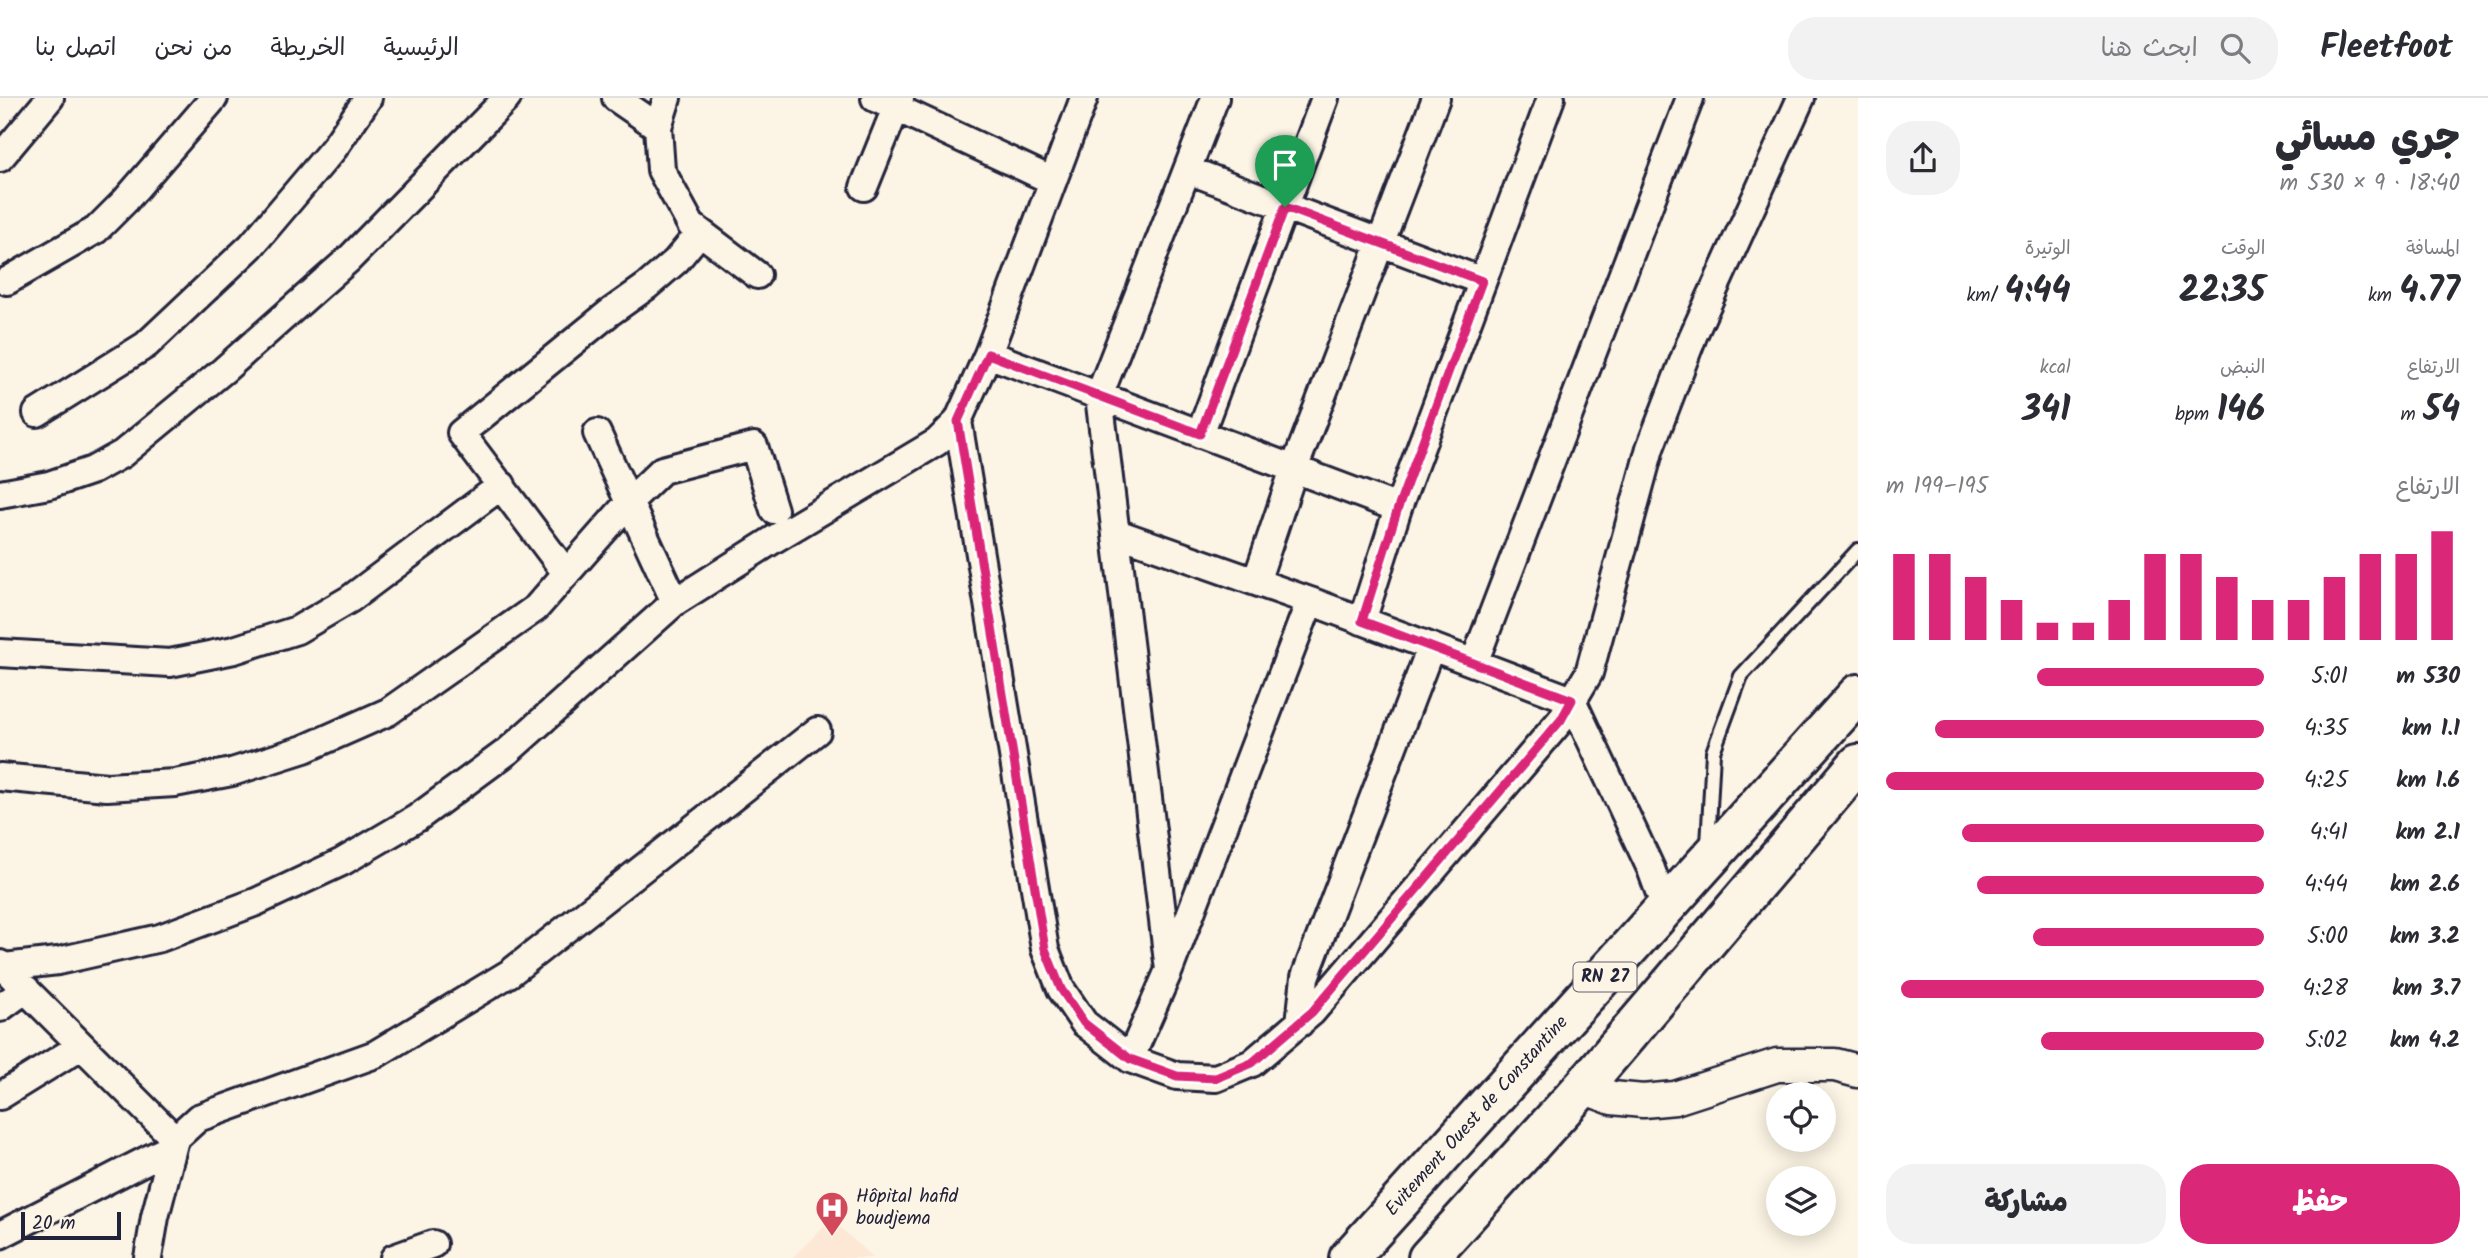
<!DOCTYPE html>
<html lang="ar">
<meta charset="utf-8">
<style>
:root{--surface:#fff;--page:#f2f2f3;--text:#2b2b33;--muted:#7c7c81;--line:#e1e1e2;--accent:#db2777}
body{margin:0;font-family:Kalam,"Playpen Sans Arabic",sans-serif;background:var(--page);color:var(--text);direction:rtl;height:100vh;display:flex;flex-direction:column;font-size:26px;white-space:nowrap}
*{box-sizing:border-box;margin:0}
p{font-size:23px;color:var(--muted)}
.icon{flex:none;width:38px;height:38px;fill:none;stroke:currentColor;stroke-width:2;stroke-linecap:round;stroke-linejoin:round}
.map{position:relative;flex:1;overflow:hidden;direction:ltr}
.panel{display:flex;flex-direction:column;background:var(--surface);width:630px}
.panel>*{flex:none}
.controls{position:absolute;left:1766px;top:984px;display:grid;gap:14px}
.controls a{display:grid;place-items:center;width:70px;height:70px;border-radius:50%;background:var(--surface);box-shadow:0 4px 18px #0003;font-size:35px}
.scale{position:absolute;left:21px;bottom:18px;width:100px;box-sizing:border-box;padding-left:7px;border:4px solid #22223b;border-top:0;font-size:19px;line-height:24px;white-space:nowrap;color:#22223b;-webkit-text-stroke:5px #fcf5e5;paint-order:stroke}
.pin{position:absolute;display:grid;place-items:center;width:60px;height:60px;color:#fff;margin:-72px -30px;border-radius:50% 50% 50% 0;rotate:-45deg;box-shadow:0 0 7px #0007}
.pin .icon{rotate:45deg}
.round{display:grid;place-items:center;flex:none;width:74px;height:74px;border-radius:28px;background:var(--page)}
.overview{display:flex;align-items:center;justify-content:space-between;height:119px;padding:0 28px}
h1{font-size:38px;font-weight:800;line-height:52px}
.figures{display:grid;grid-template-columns:repeat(3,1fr);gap:10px;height:119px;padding:7px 28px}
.figures div{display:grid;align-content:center}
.figures b{font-size:35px;font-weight:800}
.figures small{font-size:19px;font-weight:400}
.figures p{font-size:19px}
.chart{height:196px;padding:14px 28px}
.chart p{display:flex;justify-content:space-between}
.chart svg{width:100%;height:126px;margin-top:7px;stroke:var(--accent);stroke-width:6}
.action{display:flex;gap:14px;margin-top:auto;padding:14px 28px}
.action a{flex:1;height:80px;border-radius:28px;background:var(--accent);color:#fff;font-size:28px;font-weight:800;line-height:80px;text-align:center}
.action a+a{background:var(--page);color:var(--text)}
ul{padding:0 28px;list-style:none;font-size:23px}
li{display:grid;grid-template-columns:112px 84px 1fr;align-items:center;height:52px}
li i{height:18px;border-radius:9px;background:var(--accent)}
header{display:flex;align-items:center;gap:42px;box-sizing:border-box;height:98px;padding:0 35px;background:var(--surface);border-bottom:2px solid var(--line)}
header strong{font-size:33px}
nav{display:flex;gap:38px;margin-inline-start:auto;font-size:24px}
.search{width:490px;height:63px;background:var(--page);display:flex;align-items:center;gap:18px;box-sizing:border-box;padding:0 24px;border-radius:28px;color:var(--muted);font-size:26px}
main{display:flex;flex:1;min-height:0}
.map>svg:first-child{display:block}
.built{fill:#fde7d5}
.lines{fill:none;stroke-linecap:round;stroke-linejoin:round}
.service-casing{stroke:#22223b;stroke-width:18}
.minor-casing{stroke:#22223b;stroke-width:32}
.tertiary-casing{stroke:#22223b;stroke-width:37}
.trunk-casing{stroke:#22223b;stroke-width:44}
.service{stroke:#fcf5e5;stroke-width:12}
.minor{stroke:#fcf5e5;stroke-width:26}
.tertiary{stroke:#fcf5e5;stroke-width:32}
.trunk{stroke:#fcf5e5;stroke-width:38}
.route-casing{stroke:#fff;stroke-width:14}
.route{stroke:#db2777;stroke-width:9}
.labels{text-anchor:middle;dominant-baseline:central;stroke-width:7;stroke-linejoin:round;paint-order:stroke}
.shield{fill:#fcf5e5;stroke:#63616e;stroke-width:2}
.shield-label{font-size:18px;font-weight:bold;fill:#22223b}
.street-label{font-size:19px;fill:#22223b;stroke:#fcf5e5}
.poi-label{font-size:19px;fill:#22223b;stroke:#fcf5e5;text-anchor:start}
</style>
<header>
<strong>Fleetfoot</strong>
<div class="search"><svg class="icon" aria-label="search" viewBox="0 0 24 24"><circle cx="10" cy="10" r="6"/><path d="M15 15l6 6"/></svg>ابحث هنا</div>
<nav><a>الرئيسية</a><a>الخريطة</a><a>من نحن</a><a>اتصل بنا</a></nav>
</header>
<main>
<section class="panel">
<div class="overview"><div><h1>جري مسائي</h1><p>18:40 · 9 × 530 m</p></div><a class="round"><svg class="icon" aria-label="share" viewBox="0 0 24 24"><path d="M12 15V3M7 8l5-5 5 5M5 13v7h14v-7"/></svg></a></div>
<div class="figures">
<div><p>المسافة</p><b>4.77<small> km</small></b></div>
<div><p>الوقت</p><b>22:35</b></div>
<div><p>الوتيرة</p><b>4:44<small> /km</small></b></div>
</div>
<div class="figures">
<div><p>الارتفاع</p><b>54<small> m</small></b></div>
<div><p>النبض</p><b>146<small> bpm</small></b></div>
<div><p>kcal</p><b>341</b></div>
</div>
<div class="chart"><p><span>الارتفاع</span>195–199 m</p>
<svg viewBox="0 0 160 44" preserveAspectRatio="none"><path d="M5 44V14M15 44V14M25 44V22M35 44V30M45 44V38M55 44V38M65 44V30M75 44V14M85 44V14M95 44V22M105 44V30M115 44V30M125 44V22M135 44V14M145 44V14M155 44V6"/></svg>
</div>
<ul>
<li><b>530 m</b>5:01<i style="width:60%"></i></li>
<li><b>1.1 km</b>4:35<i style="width:87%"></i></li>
<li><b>1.6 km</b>4:25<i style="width:100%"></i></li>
<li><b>2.1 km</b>4:41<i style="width:80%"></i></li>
<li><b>2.6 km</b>4:44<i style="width:76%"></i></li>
<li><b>3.2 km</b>5:00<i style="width:61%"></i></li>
<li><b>3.7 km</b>4:28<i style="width:96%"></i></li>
<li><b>4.2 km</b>5:02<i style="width:59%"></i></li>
</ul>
<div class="action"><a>حفظ</a><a>مشاركة</a></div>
</section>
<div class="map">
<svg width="1858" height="1160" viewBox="0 0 1858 1160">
<rect width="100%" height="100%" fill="#fcf5e5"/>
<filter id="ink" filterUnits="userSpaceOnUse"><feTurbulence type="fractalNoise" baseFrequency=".0143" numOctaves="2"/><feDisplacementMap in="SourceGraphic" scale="14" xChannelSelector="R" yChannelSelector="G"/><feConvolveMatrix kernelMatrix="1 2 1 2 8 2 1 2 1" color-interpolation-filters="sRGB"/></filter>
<g filter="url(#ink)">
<path class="built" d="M831 1121 873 1160H792Z"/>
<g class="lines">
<defs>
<path id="service" d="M1708 747 1713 654 1741 578 1858 452"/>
<path id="minor" d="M616 0 658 29
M667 0 658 29 661 72 691 127 757 177
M875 0 1053 83
M0 60 50 0
M1188 72 1482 183
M864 89 900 0
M7 183 96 132 125 103 214 0
M988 256 1398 410
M37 315 146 247 251 148 334 50 368 0
M958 323 1045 851 1061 891 1084 925 1130 961 1177 978 1216 980 1252 965 1312 914 1561 622 1589 575 1650 350 1693 238 1801 0
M597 335 675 504
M1200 336 1325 0
M0 396 49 387 93 372 122 356 224 272 349 161 507 0
M1117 435 1310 503 1572 602 1651 771 1666 812
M566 475 461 335 609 215 647 188 676 163 700 134
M1256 484 1294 371 1436 0
M1362 523 1398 410 1551 0
M0 555 170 565 234 552 297 532 350 501 502 387
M1474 565 1690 0
M0 679 107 689 175 685 232 674 304 651 388 614 536 510 630 403 662 372 754 348 774 412
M0 866 175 1041
M4 869 58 863 160 840 256 804 342 764 417 720 508 653 675 504 776 440 937 344 958 323 988 256 1084 0
M1169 872 1099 298 1215 0
M0 910 26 891
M1300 925 1305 879 1431 549
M1130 961 1169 872 1310 503
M0 998 81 948
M0 1137 172 1049
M148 1160 155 1119 175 1041 198 1020 376 956 510 875 817 633
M394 1160 433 1146"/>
<path id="tertiary" d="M1583 989 1612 1000 1643 1003 1675 1000 1777 967H1835L1858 973"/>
<g id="trunk">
<path id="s1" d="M1349 1160 1858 596"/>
<path d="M1428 1160 1583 989 1858 666"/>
</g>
</defs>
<use href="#service" class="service-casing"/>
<use href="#minor" class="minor-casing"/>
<use href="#tertiary" class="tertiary-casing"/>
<use href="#trunk" class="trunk-casing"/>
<use href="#service" class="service"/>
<use href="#minor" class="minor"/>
<use href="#tertiary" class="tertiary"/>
<use href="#trunk" class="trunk"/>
</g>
</g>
<g class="lines" filter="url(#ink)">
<defs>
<path id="route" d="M1285 109 1482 183 1398 410 1362 523 1572 602 1561 622 1312 914 1252 965 1216 980 1177 978 1130 961 1084 925 1061 891 1045 851 958 323 988 256 1200 336Z"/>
</defs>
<use href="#route" class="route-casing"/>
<use href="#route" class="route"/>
</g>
<defs>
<symbol id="hospital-pin" viewBox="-11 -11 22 30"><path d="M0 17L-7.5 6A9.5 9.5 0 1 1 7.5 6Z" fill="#d1495b" stroke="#fcf5e5"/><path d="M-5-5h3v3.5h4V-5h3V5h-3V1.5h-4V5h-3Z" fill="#fff"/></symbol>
</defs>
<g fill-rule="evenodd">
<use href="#hospital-pin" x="813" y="1091" width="38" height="52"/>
</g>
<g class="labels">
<rect class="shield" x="1573.5" y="864.5" width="63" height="29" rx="5"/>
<g class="shield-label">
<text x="1605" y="879">RN 27</text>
</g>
<g class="street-label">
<text stroke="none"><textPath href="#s1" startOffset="191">Evitement Ouest de Constantine</textPath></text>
</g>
<g class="poi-label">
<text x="856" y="1099">Hôpital hafid<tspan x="856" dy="22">boudjema</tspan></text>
</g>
</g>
</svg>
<div class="controls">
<a><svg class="icon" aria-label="locate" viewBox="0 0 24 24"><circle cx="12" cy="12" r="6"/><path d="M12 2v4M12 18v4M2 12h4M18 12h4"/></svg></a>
<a><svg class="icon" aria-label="layers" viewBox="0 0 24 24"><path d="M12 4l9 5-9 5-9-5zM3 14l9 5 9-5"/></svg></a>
</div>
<div class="scale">20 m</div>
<div class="pin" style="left:1285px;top:109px;background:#1e9e55"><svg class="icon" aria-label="arrive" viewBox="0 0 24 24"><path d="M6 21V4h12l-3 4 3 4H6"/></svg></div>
</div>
</main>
